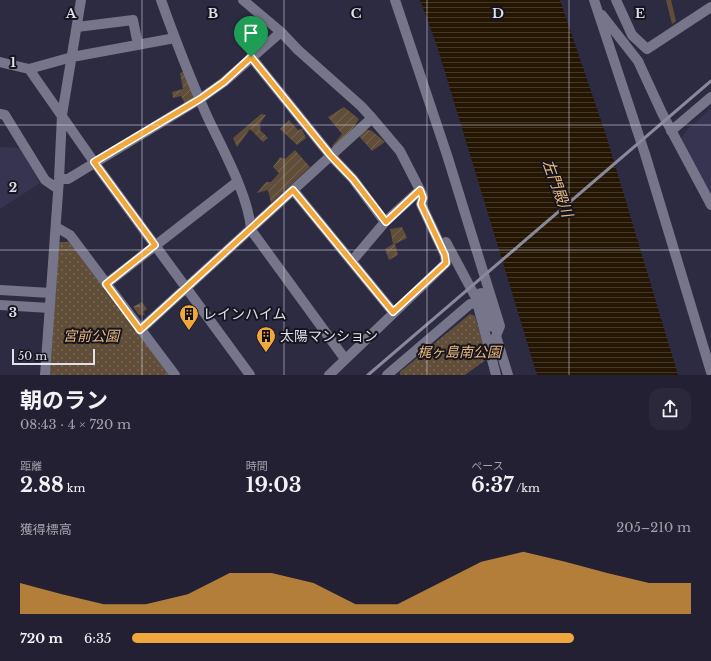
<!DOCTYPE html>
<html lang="ja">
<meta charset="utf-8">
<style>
:root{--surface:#222032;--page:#2a283a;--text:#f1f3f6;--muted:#a2a3ac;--accent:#f0a73e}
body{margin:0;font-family:"Libre Baskerville","Noto Sans JP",serif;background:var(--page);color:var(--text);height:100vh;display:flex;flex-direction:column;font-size:15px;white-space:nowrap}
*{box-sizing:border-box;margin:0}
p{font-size:13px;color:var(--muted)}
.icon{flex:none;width:22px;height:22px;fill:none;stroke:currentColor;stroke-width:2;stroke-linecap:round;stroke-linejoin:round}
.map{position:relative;height:375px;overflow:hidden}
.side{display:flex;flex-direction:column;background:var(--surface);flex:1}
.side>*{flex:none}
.scale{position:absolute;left:12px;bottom:10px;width:83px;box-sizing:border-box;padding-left:4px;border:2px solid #e0e0ef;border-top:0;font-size:11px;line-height:14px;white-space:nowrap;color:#e0e0ef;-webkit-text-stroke:3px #16151f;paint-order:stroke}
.pin{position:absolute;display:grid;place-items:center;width:34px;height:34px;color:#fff;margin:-41px -17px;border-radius:50% 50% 50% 0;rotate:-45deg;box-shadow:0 0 4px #0007}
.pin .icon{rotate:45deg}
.round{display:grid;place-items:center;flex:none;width:42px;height:42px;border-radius:12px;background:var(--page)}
.overview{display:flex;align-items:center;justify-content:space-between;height:68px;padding:0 20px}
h1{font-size:22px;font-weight:700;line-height:30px}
.stats{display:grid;grid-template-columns:repeat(3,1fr);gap:6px;height:68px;padding:4px 20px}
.stats div{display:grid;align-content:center}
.stats b{font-size:20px;font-weight:700}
.stats small{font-size:11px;font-weight:400}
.stats p{font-size:11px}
.chart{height:112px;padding:8px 20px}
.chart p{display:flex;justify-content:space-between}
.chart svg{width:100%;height:72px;margin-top:4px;fill:var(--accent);opacity:.7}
ul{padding:0 20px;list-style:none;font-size:13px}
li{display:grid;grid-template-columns:64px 48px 1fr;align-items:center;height:30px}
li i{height:10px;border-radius:5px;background:var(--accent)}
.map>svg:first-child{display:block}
.built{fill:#363451}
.grass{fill:url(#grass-tufts)}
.forest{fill:url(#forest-firs)}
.park{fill:url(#park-dots)}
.garden{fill:url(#garden-furrows)}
.water{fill:url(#water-rules)}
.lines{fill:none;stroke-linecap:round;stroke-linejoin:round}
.minor{stroke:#767589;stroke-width:10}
.rail{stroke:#89899b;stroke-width:3}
.route-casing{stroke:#fff;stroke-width:8}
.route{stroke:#f0a73e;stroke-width:5}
.grid{fill:none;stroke:#e0e0ef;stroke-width:1;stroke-opacity:0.55}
.labels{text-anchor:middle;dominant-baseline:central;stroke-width:4;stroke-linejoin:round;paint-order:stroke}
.poi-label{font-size:14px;fill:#e0e0ef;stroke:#16151f;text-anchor:start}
.park-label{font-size:14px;font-style:italic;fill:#ebb97b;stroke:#16151f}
.water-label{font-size:15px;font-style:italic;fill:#ecba7c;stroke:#16151f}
.grid-label{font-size:13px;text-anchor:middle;font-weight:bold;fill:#e0e0ef;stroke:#16151f;stroke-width:4;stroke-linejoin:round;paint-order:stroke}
</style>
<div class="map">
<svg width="711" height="375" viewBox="0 0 711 375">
<defs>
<pattern id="grass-tufts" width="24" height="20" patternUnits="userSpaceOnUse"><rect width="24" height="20" fill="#614e38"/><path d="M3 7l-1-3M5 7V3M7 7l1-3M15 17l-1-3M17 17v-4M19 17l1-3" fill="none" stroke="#776755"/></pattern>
<pattern id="forest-firs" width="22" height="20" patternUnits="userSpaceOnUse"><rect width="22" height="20" fill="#614e38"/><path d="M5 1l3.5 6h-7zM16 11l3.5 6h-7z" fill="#776755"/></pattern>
<pattern id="park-dots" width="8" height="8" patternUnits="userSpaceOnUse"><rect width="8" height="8" fill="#614e38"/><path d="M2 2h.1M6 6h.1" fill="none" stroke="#776755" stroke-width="1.8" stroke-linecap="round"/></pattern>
<pattern id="garden-furrows" width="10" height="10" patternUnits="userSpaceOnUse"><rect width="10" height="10" fill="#614e38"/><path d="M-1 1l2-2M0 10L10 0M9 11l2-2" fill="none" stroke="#776755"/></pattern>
<pattern id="water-rules" width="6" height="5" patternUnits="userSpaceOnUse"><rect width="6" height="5" fill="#251603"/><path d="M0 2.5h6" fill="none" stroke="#443828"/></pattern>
</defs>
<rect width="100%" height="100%" fill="#2d2b42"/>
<path class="built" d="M711 108V202L679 142 686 131Z
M0 147 20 148 40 183 0 209Z"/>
<path class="grass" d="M666 0H671L676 21 672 24Z"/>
<path class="forest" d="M142 302 147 309 143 312 145 315H139L133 307Z"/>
<path class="park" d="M59 242H69L169 375H50Z
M470 314 475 316 487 359 465 375H400V372Z"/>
<path class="garden" d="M185 71 193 97 185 104 181 96 173 98 172 92 183 89 180 73Z
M344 107 359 119 348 136 335 148 332 146 342 134 328 117Z
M261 114 266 115 259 125 261 127 260 130 268 138 263 142 250 129 237 147 233 138Z
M289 120 298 130 302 129 306 138 297 145 280 129Z
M365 129 372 131 385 142 372 151 359 136Z
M295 150 310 167 271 203 268 190 257 193 266 182H271L279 173 273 167 280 157 285 159Z
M402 227 407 238 395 244 398 255 389 260 385 249 393 244 390 229Z"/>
<path class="water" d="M420 0H560L606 135 678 375H537L437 46Z"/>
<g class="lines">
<path class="minor" d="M161 0C175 39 190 78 207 116 222 148 249 196 251 230L345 359
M243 0 281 32 298 50 361 106 372 118 400 151 420 190 423 197 421 204 445 255 446 263 329 375
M395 0 447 155 500 326 496 336 508 375
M594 0 645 154 711 372
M616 0 632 35 647 49 711 7
M602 15 638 61 662 113 711 205
M77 27 133 20 138 45
M251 57 331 156 353 179 385 222
M0 62 29 69 94 162 250 375
M29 69 72 57 175 38
M0 114 5 115 45 180 58 189
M671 131 711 97
M59 179H68L200 99 224 82 281 32
M293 190 393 312
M56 227 70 235 175 375
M446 242 476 298 496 375
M352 261 385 222 420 190
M106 284 237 182
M0 290 51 293
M475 296 481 293 493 327
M0 305 50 308
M140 330 372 118
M45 375 59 179 62 115 81 0
M387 375 470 304 478 303"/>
<path class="rail" d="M368 375 711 81"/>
</g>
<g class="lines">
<defs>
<path id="route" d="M251 57 331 156 353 179 386 222 420 190 423 198 421 204 445 255 446 263 393 312 293 190 140 330 106 284 155 245 94 162 200 99 224 82Z"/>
</defs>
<use href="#route" class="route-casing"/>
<use href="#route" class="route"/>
</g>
<path class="grid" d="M142 0V375M284 0V375M427 0V375M569 0V375M0 125H711M0 250H711"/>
<defs>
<symbol id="building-pin" viewBox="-11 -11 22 30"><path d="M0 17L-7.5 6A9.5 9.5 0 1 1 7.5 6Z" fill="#f0a73e" stroke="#16151f"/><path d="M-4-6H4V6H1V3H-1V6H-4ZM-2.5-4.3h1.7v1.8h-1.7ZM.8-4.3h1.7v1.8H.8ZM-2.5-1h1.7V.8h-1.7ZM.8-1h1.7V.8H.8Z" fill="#111"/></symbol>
</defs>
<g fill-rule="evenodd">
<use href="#building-pin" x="178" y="303" width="22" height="30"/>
<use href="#building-pin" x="255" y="325" width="22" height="30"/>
</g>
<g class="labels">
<g class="poi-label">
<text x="203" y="314">レインハイム</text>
<text x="280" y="336">太陽マンション</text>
</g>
<g class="park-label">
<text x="91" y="336">宮前公園</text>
<text x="459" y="352">梶ヶ島南公園</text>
</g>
<g class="water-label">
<text transform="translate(558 188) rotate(70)">左門殿川</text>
</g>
</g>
<g class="grid-label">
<text x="71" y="18">A</text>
<text x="213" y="18">B</text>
<text x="356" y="18">C</text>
<text x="498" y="18">D</text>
<text x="640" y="18">E</text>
<text x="13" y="67">1</text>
<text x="13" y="192">2</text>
<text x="13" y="317">3</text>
</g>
</svg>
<div class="scale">50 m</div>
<div class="pin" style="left:251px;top:57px;background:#1e9e55"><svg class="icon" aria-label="arrive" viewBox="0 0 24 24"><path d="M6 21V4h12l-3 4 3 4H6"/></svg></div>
</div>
<section class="side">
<div class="overview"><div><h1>朝のラン</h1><p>08:43 · 4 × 720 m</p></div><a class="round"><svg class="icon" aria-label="share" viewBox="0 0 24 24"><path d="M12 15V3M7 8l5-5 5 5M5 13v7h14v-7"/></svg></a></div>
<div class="stats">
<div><p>距離</p><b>2.88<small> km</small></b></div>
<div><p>時間</p><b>19:03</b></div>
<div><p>ペース</p><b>6:37<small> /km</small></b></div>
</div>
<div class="chart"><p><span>獲得標高</span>205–210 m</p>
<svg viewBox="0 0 160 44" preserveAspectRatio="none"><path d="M0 44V25L10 32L20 38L30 38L40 32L50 19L60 19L70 25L80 38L90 38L100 25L110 12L120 6L130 12L140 19L150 25L160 25V44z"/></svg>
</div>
<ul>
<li><b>720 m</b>6:35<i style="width:79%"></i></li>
</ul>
</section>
